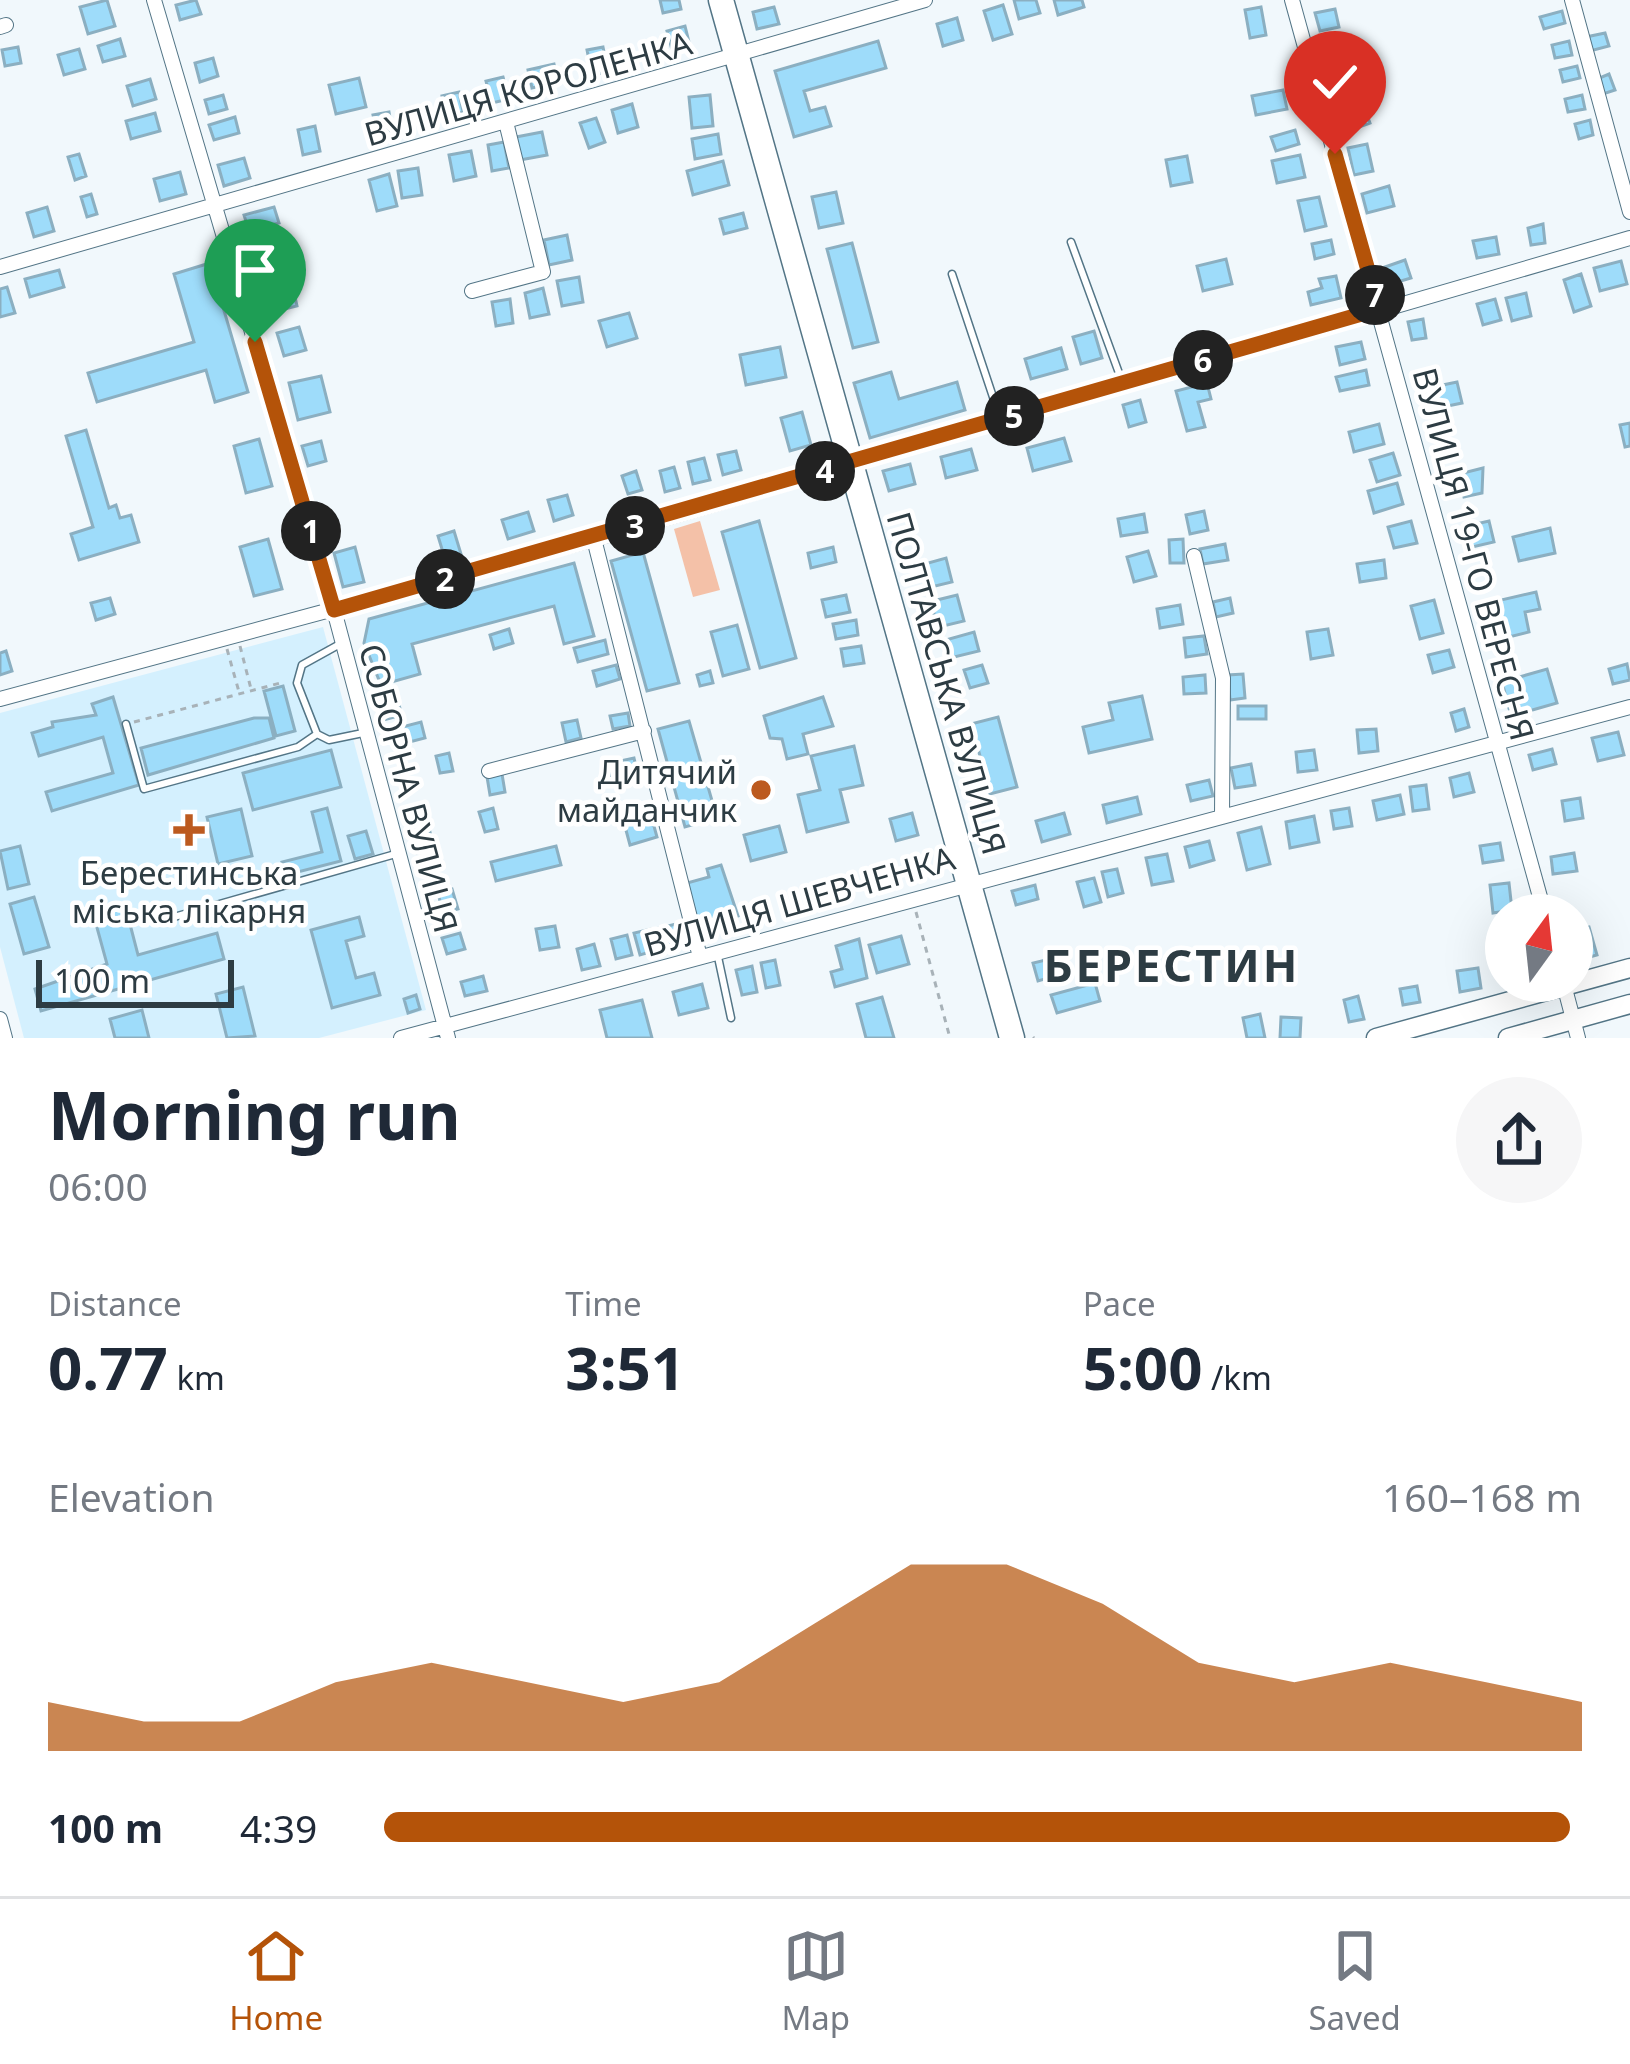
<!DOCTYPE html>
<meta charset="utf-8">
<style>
:root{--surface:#fff;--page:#f6f6f7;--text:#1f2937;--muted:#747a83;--line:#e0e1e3;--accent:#b45309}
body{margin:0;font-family:"Noto Sans",sans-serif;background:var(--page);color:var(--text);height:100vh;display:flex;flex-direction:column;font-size:45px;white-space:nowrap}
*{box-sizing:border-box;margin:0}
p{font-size:39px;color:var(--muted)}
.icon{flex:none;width:66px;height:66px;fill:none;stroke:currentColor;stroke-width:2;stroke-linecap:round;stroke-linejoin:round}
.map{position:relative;height:1038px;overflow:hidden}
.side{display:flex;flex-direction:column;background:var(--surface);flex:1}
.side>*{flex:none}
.needle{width:78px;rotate:15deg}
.controls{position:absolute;left:1485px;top:894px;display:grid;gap:24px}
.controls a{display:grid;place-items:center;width:108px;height:108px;border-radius:50%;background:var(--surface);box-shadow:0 12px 48px #0002;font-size:60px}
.scale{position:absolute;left:36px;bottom:30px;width:198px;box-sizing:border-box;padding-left:12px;border:6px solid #2d3c43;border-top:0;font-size:33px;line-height:42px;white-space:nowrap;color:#2d3c43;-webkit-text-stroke:9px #fff;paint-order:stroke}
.pin{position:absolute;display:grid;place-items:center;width:102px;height:102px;color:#fff;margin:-123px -51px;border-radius:50% 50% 50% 0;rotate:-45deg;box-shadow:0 0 12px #0007}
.pin .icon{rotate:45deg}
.km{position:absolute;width:60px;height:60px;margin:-30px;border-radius:50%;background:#222;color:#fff;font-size:33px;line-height:60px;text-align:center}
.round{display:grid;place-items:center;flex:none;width:126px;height:126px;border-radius:63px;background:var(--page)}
.overview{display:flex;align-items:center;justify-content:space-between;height:204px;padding:0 48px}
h1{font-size:66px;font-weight:700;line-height:90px}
.figures{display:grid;grid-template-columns:repeat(3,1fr);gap:18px;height:204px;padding:12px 48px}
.figures div{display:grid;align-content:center}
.figures b{font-size:60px;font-weight:700}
.figures small{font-size:33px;font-weight:400}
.figures p{font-size:33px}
.chart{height:336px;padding:24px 48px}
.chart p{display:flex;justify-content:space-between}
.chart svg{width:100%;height:216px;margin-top:12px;fill:var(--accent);opacity:.7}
ul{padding:0 48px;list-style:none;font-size:39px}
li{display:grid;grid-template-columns:192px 144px 1fr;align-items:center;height:90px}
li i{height:30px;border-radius:15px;background:var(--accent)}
.tab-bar{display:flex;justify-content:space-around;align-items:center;height:168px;border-top:3px solid var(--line);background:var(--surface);font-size:33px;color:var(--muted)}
.tab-bar a{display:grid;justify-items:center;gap:6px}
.tab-bar .selected{color:var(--accent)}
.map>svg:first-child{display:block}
.built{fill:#d4f0fe}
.green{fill:#f4c1a8}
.building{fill:#9edcfa;stroke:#8bafc1;stroke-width:3}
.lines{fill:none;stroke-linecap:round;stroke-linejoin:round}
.lane-casing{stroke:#537586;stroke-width:9}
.street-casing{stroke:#537586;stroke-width:16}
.secondary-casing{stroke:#537586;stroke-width:21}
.highway-casing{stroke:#537586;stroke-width:27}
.path{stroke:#a8b2b8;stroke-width:3;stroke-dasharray:6 6;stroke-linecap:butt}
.lane{stroke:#fff;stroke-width:6}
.street{stroke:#fff;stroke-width:14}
.secondary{stroke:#fff;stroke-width:18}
.highway{stroke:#fff;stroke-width:24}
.route-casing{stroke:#fff;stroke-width:24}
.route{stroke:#b45309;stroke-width:15}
.poi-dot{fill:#bc5a1f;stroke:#fff;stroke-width:4.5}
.labels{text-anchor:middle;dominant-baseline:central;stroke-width:9;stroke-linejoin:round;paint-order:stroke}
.street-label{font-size:33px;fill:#2d3c43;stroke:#fff}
.poi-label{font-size:33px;fill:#2d3c43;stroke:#fff;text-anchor:end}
.district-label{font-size:45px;font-weight:bold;letter-spacing:3px;fill:#2d3c43;stroke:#fff}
</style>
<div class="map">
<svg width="1630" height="1038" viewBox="0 0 1630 1038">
<rect width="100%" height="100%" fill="#f1f8fc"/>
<path class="built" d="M323 627 426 1010 319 1038H24L0 947V713Z"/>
<path class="green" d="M700 521 720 590 693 597 674 529Z"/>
<path class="building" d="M107 0 115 26 88 34 80 7Z
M196 0 201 14 180 20 176 5Z
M660 0H679L681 9 663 13Z
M1014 0H1036L1040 13 1019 19Z
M1054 0H1082L1084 7 1058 15Z
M1003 5 1012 34 993 40 984 11Z
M774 7 779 24 757 29 753 12Z
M1261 7 1266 35 1250 38 1245 10Z
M1335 9 1339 27 1320 31 1315 13Z
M1562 11 1565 23 1544 29 1540 17Z
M957 18 963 40 943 46 937 24Z
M685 26 690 46 672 50 667 31Z
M1605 33 1609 46 1590 51 1586 37Z
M120 39 125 56 103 62 98 46Z
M878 41 886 68 804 91 810 111 825 107 831 126 794 137 775 71Z
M1569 41 1572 55 1555 58 1552 45Z
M18 47 21 63 5 66 2 50Z
M603 47 608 72 592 75 587 50Z
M79 49 85 69 64 75 58 55Z
M1349 49 1353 71 1328 75 1324 53Z
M213 58 218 76 200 82 195 63Z
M554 64 558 82 532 88 528 70Z
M1577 66 1580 78 1563 82 1560 70Z
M1609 74 1615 90 1603 94 1597 79Z
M503 77 509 99 492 103 486 81Z
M359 78 366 107 336 114 329 85Z
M150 79 156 99 133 106 127 86Z
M1283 90 1287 109 1256 115 1252 96Z
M459 92 463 112 446 116 442 96Z
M223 95 227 109 209 114 205 100Z
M710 95 713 126 692 128 689 97Z
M1582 95 1585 109 1568 112 1565 99Z
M632 104 638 127 618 133 612 110Z
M1363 104 1370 123 1345 132 1338 113Z
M389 112 392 130 377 133 373 115Z
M155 113 160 131 131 139 126 121Z
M235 117 239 133 214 140 209 125Z
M596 118 605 142 589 148 580 123Z
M1590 120 1593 135 1579 139 1575 124Z
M315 126 320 151 303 155 298 130Z
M1295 130 1299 144 1276 151 1271 137Z
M542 132 547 155 520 160 516 137Z
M718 134 721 154 695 159 692 139Z
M504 142 509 168 492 171 488 145Z
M1367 144 1373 171 1354 175 1348 148Z
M471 151 476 176 454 181 449 155Z
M79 154 86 176 75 180 68 157Z
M1300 155 1305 177 1277 183 1272 161Z
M1187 156 1192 182 1171 186 1166 160Z
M244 158 250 178 224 186 218 165Z
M723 161 729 185 693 195 687 171Z
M418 168 422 195 402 198 398 171Z
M180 172 186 194 160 201 154 179Z
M389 174 397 206 377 211 369 180Z
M1389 186 1394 206 1367 213 1362 194Z
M836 192 843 223 819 228 812 197Z
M91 194 97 214 87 217 81 197Z
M1319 197 1326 226 1305 231 1298 201Z
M47 207 54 231 34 237 27 213Z
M274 207 279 223 249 231 244 215Z
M743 213 747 228 724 234 720 219Z
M1543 224 1545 243 1531 245 1528 228Z
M567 235 572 260 549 265 544 240Z
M1496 237 1499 254 1477 258 1473 241Z
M1331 240 1334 254 1315 259 1312 244Z
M852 243 878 342 853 348 827 249Z
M1226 259 1232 284 1203 291 1197 266Z
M1405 260 1411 278 1391 284 1385 267Z
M1621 261 1627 284 1600 291 1594 268Z
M210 263 248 392 215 402 206 370 97 402 88 373 194 342 174 274Z
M59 270 64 287 30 297 25 279Z
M1581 274 1591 306 1574 312 1564 280Z
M1336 276 1341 298 1311 305 1308 292 1322 288 1319 279Z
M579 277 583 302 562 306 557 281Z
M292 283 297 306 273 312 268 289Z
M7 287 15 313 0 317V289Z
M543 288 549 314 530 318 525 293Z
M1526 293 1531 316 1512 321 1506 298Z
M510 299 513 323 496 326 492 302Z
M1495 299 1501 320 1483 325 1477 304Z
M629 313 637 338 607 347 599 321Z
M1423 319 1426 338 1412 340 1408 322Z
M299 327 306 350 284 356 277 333Z
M1094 331 1102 358 1081 364 1073 337Z
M1361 342 1365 359 1340 365 1336 347Z
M780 347 786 377 746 385 740 355Z
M1061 348 1067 369 1031 379 1025 359Z
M1366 370 1369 385 1340 391 1336 377Z
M891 372 899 399 957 382 965 410 870 438 854 383Z
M321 376 330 412 298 420 289 383Z
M1457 382 1462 403 1438 408 1433 387Z
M1207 383 1211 399 1198 402 1205 427 1187 431 1176 391Z
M1140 400 1146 422 1129 427 1123 405Z
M802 412 811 445 790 451 781 418Z
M1630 423V446L1625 447 1620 425Z
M1379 424 1384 444 1354 452 1349 432Z
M86 430 109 508 116 505 120 518 131 515 139 542 79 560 71 534 93 527 66 436Z
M1064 438 1071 461 1033 471 1027 448Z
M259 439 272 486 246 493 234 446Z
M321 441 326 461 308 466 302 446Z
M971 449 977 470 946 478 941 457Z
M736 451 741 470 723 475 718 455Z
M1393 453 1400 475 1377 482 1370 460Z
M704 458 710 480 693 484 688 462Z
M910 464 915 484 889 491 883 471Z
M674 467 680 488 665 492 660 471Z
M1483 468 1482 493 1464 497 1459 474Z
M636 471 642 490 628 494 622 476Z
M1397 483 1403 504 1374 513 1368 491Z
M567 495 573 515 554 521 548 500Z
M1204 511 1208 530 1190 534 1186 515Z
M528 512 534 531 508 539 502 520Z
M1144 514 1147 532 1121 536 1118 519Z
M759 521 796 658 760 668 722 532Z
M1411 521 1417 543 1394 548 1388 527Z
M1489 521 1494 542 1468 548 1462 527Z
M1550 528 1555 553 1519 561 1513 537Z
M454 531 461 554 445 559 438 536Z
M268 539 282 589 254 596 240 547Z
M1183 539 1184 563H1170L1169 540Z
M1225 544 1228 560 1203 564 1200 549Z
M355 547 364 582 343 587 334 553Z
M833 547 836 562 811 568 808 553Z
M1148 551 1156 576 1134 582 1127 557Z
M643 552 679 683 647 691 611 561Z
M946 558 952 582 927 588 921 565Z
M1384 560 1386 578 1360 582 1357 564Z
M574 563 594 636 564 644 554 606 412 644 420 674 381 685 364 643 369 619Z
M1536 592 1540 609 1525 612 1529 632 1497 640 1488 603Z
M846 595 850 612 826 617 822 600Z
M957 595 964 621 935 628 933 601Z
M110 598 115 614 96 620 91 603Z
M1230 598 1233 613 1216 617 1213 602Z
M1434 600 1443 633 1420 639 1411 606Z
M1180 605 1183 624 1160 628 1157 609Z
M856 620 858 635 836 639 833 624Z
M737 625 749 669 723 676 711 632Z
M509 629 513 643 494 649 490 635Z
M1328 629 1333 655 1311 659 1307 632Z
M974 632 979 651 946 659 942 641Z
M1204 636 1207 654 1186 657 1184 638Z
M605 640 608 654 578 662 574 648Z
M861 646 864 663 844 666 841 649Z
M1449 650 1454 667 1433 673 1428 655Z
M6 651 12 671 0 675V653Z
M1627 664 1630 680 1613 684 1609 669Z
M616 665 620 679 597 686 593 671Z
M982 665 988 683 970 688 964 670Z
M1547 669 1557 703 1511 716 1502 682Z
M710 671 713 683 700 686 697 675Z
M1243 674 1245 698 1230 700 1228 675Z
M1205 675 1206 693 1184 694 1183 677Z
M283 686 295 731 276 736 264 691Z
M395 692 402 715 380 721 374 698Z
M1142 696 1152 739 1089 753 1083 727 1113 720 1109 703Z
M113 697 139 785 52 811 46 792 113 773 103 737 39 756 32 733 53 727 52 722 96 715 92 704Z
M823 697 833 726 803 734 808 754 787 759 782 739 770 738 764 716Z
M1238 706H1266V719H1238Z
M1464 709 1469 727 1456 731 1451 713Z
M628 713 630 726 613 729 610 716Z
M998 717 1017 787 990 794 975 737 967 739 963 726Z
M254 718H269L274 738 148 775 141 748Z
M577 720 581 738 566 742 562 723Z
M689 721 717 818 685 827 658 729Z
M421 722 425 738 398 745 394 729Z
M1376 729 1378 751 1359 753 1357 730Z
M1618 732 1624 755 1598 761 1592 738Z
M854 746 863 785 840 790 848 822 807 832 798 795 820 790 811 756Z
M1552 749 1556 764 1533 770 1529 755Z
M331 750 341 787 253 810 243 773Z
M1314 750 1317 770 1298 772 1296 752Z
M449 753 453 771 440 773 436 756Z
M634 758 638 775 611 781 607 764Z
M1251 764 1255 785 1235 788 1231 768Z
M1469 773 1474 792 1454 797 1450 778Z
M502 774 505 792 490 795 487 777Z
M1209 780 1213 796 1191 801 1187 785Z
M1426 785 1429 809 1413 811 1410 787Z
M1400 795 1404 814 1377 820 1373 801Z
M1137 797 1141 814 1107 823 1103 805Z
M1580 798 1583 818 1565 821 1562 801Z
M327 808 341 861 286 875 282 862 322 852 312 812Z
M493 808 498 829 485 832 479 812Z
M1349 808 1352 826 1334 829 1331 811Z
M241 809 252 856 218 864 207 817Z
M650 812 657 837 630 845 623 819Z
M912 813 918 835 896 841 890 819Z
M1064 813 1070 834 1042 842 1036 821Z
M1314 816 1319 842 1290 848 1286 822Z
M779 826 786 852 751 861 744 835Z
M1261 827 1270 864 1247 870 1238 833Z
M366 831 373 854 355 859 348 836Z
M430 832 434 849 417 853 413 836Z
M1209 841 1214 860 1190 867 1185 847Z
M1500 843 1503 860 1483 863 1480 846Z
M20 846 29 884 8 889 0 851Z
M556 846 561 865 496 881 491 862Z
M1574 853 1577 871 1553 874 1551 857Z
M1167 854 1173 881 1152 885 1146 858Z
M721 865 738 916 699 927 687 883 709 877 707 869Z
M1117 869 1123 893 1108 897 1102 872Z
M1094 878 1101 902 1084 907 1077 882Z
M1509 883 1512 910 1493 913 1490 885Z
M1035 885 1038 899 1016 905 1012 891Z
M452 889 458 909 443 913 438 893Z
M34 897 49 947 24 954 10 904Z
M125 905 138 955 217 933 224 959 41 1011 35 989 107 964 93 913Z
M359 917 364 936 346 941 356 978 374 973 380 995 332 1008 311 930Z
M676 924 681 942 664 947 659 928Z
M555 926 559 947 540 950 536 929Z
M1589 927 1597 955 1575 961 1572 931Z
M651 929 657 950 640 955 634 933Z
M460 933 465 949 447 954 442 938Z
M627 935 632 955 616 959 611 939Z
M901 936 909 964 877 973 869 945Z
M859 939 867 978 835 987 831 972 842 969 836 946Z
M594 944 600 966 582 970 577 949Z
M1054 958 1059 975 1038 981 1033 963Z
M775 960 780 985 766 988 761 963Z
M752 966 757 992 742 995 736 970Z
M1478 968 1481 988 1460 992 1457 971Z
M483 976 487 991 465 996 461 982Z
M1095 983 1100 1001 1057 1013 1051 995Z
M702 984 708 1008 679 1015 673 992Z
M1417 986 1420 1002 1403 1005 1400 989Z
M243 987 255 1036 227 1038 216 994Z
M416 995 420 1009 408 1013 404 999Z
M1358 996 1364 1019 1349 1022 1344 1000Z
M882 997 894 1038H866L857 1004Z
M642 1000 652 1038H607L600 1010Z
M142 1010 149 1038H115L110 1019Z
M1260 1014 1265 1038H1247L1243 1018Z
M1281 1017 1301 1018 1300 1038H1280Z"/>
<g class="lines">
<defs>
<path id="lane" d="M1071 242 1123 384
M952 274 1000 418
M340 644 302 665 297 683 317 734 329 740 363 733
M126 724 144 789 298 747 317 734
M160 921 399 853
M718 957 731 1018"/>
<path id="street" d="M154 0 334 610 448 1038
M1292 0 1545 915
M1572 0 1630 212
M0 27 6 25
M0 267 925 0
M472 291 543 272 506 122
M594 539 700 957
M1194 556 1223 678 1222 817
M0 699 594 539 1630 238
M489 771 644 731
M1563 981 1578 1038
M0 1019 5 1038
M401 1038 1630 707"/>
<path id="secondary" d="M1376 1038 1630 968
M1508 1038 1630 1004"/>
<path id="highway" d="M721 0 1012 1038"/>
</defs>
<use href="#lane" class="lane-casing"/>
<use href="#street" class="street-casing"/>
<use href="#secondary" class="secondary-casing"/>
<use href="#highway" class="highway-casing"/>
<path class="path" d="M240 646 251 689
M227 649 239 692
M134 722 284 682
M916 912 950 1038
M1033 1037 1034 1038"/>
<use href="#lane" class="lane"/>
<use href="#street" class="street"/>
<use href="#secondary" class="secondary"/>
<use href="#highway" class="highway"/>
</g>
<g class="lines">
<defs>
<path id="route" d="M255 342 334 610 1379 309 1335 154"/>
</defs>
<use href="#route" class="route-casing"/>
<use href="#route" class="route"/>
</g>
<g class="poi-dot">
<circle cx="761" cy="790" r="12"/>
<path d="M183 812h12v12h12v12h-12v12h-12v-12h-12v-12h12z"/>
</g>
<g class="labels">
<g class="street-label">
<text transform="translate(528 88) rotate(-16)">ВУЛИЦЯ КОРОЛЕНКА</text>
<text transform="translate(1474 554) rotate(75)">ВУЛИЦЯ 19-ГО ВЕРЕСНЯ</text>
<text transform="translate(947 683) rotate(74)">ПОЛТАВСЬКА ВУЛИЦЯ</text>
<text transform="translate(409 788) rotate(75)">СОБОРНА ВУЛИЦЯ</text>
<text transform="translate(799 901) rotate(-16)">ВУЛИЦЯ ШЕВЧЕНКА</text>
</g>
<g class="poi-label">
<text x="737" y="771">Дитячий<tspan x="737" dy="38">майданчик</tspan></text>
<text x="189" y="872" text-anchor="middle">Берестинська<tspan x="189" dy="38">міська лікарня</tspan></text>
</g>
<g class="district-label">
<text x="1172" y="964">БЕРЕСТИН</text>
</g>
</g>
</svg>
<div class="controls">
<a><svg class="needle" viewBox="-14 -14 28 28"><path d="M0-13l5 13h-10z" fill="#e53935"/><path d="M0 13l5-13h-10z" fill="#747a83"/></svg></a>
</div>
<div class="scale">100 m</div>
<div class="pin" style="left:255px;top:342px;background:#1e9e55"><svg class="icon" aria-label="arrive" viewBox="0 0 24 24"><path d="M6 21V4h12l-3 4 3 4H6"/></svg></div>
<div class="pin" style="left:1335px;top:154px;background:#d93025"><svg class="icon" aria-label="check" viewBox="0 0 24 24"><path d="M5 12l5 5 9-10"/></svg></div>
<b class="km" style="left:311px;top:531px">1</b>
<b class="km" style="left:445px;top:579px">2</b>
<b class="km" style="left:635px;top:526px">3</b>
<b class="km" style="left:825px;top:471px">4</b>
<b class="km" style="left:1014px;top:416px">5</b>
<b class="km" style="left:1203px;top:360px">6</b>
<b class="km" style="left:1375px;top:295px">7</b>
</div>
<section class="side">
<div class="overview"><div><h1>Morning run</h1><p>06:00</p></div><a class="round"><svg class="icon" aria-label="share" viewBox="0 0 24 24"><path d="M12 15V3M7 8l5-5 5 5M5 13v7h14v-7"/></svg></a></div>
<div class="figures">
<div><p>Distance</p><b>0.77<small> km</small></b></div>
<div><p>Time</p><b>3:51</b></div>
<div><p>Pace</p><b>5:00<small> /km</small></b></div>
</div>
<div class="chart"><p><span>Elevation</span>160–168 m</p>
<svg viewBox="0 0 160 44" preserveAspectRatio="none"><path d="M0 44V34L10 38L20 38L30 30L40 26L50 30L60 34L70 30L80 18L90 6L100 6L110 14L120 26L130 30L140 26L150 30L160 34V44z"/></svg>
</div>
<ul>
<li><b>100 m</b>4:39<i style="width:99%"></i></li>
</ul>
</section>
<nav class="tab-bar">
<a class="selected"><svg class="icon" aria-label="home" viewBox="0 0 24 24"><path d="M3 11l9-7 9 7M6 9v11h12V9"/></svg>Home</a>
<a><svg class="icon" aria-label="map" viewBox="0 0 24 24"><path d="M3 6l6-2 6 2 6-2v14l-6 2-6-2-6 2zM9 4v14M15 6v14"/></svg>Map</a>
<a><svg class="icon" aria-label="saved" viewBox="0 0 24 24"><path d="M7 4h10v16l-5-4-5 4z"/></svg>Saved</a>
</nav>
